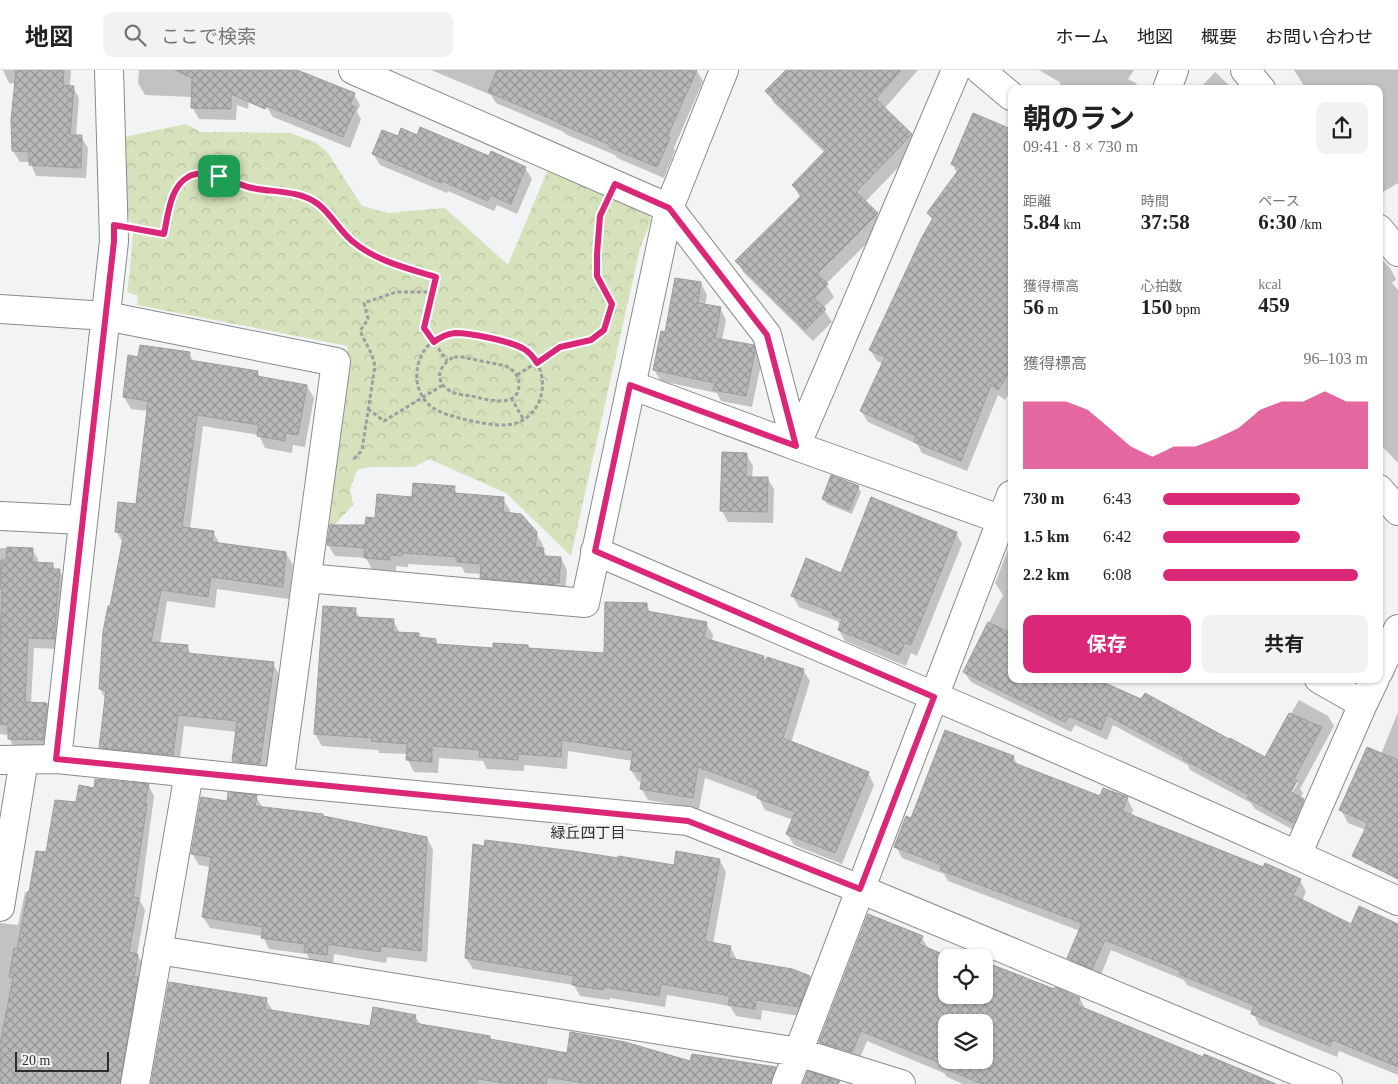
<!DOCTYPE html>
<html lang="ja">
<meta charset="utf-8">
<style>
:root{--surface:#fff;--page:#f2f2f2;--text:#222;--muted:#767676;--line:#e0e0e0;--accent:#db2777}
body{margin:0;font-family:"Times New Roman","Noto Sans JP",serif;background:var(--page);color:var(--text);height:100vh;display:flex;flex-direction:column;font-size:19px;white-space:nowrap}
*{box-sizing:border-box;margin:0}
p{font-size:16px;color:var(--muted)}
.icon{flex:none;width:28px;height:28px;fill:none;stroke:currentColor;stroke-width:2;stroke-linecap:round;stroke-linejoin:round}
.map{position:relative;flex:1;overflow:hidden}
.panel{position:absolute;left:1008px;top:15px;width:375px;height:598px;display:flex;flex-direction:column;background:var(--surface);border-radius:10px;box-shadow:0 1px 4px #0004}
.panel>*{flex:none}
.fabs{position:absolute;left:938px;top:879px;display:grid;gap:10px}
.fabs a{display:grid;place-items:center;width:55px;height:55px;border-radius:10px;background:var(--surface);box-shadow:0 1px 4px #0004;font-size:25px}
.scale{position:absolute;left:15px;bottom:12px;width:94px;box-sizing:border-box;padding-left:5px;border:2px solid #2b2c2d;border-top:0;font-size:14px;line-height:18px;white-space:nowrap;color:#2b2c2d;-webkit-text-stroke:4px #f2f3f5;paint-order:stroke}
.pin{position:absolute;display:grid;place-items:center;width:42px;height:42px;color:#fff;margin:-21px;border-radius:10px;box-shadow:0 2px 8px #0006}
.round{display:grid;place-items:center;flex:none;width:52px;height:52px;border-radius:10px;background:var(--page)}
.head{display:flex;align-items:center;justify-content:space-between;height:85px;padding:0 15px}
h1{font-size:28px;font-weight:700;line-height:38px}
.stats{display:grid;grid-template-columns:repeat(3,1fr);gap:8px;height:85px;padding:5px 15px}
.stats div{display:grid;align-content:center}
.stats b{font-size:21px;font-weight:700}
.stats small{font-size:14px;font-weight:400}
.stats p{font-size:14px}
.chart{height:140px;padding:10px 15px}
.chart p{display:flex;justify-content:space-between}
.chart svg{width:100%;height:90px;margin-top:5px;fill:var(--accent);opacity:.7}
.cta{display:flex;gap:10px;margin-top:auto;padding:10px 15px}
.cta a{flex:1;height:58px;border-radius:10px;background:var(--accent);color:#fff;font-size:20px;font-weight:700;line-height:58px;text-align:center}
.cta a+a{background:var(--page);color:var(--text)}
ul{padding:0 15px;list-style:none;font-size:16px}
li{display:grid;grid-template-columns:80px 60px 1fr;align-items:center;height:38px}
li i{height:12px;border-radius:6px;background:var(--accent)}
header{display:flex;align-items:center;gap:30px;box-sizing:border-box;height:70px;padding:0 25px;background:var(--surface);border-bottom:1px solid var(--line)}
header strong{font-size:24px}
nav{display:flex;gap:28px;margin-inline-start:auto;font-size:18px}
.search{width:350px;height:45px;background:var(--page);display:flex;align-items:center;gap:12px;box-sizing:border-box;padding:0 18px;border-radius:10px;color:var(--muted);font-size:19px}
.map>svg:first-child{display:block}
.park{fill:url(#park-crowns)}
.shadow{fill:#0003;fill-rule:evenodd}
.building{fill:url(#building-cross-hatch);stroke:#9d9d9f;fill-rule:evenodd}
.lines{fill:none;stroke-linecap:round;stroke-linejoin:round}
.minor-casing{stroke:#8a8a8c;stroke-width:30}
.path{stroke:#9d9e9f;stroke-width:3;stroke-dasharray:4 2.5;stroke-linecap:butt}
.minor{stroke:#fff;stroke-width:28}
.route-casing{stroke:#fff;stroke-width:10}
.route{stroke:#db2777;stroke-width:6}
.labels{text-anchor:middle;dominant-baseline:central;stroke-width:5;stroke-linejoin:round;paint-order:stroke}
.neighbourhood-label{font-size:15px;fill:#2b2c2d;stroke:#f2f3f5}
</style>
<header>
<strong>地図</strong>
<div class="search"><svg class="icon" aria-label="search" viewBox="0 0 24 24"><circle cx="10" cy="10" r="6"/><path d="M15 15l6 6"/></svg>ここで検索</div>
<nav><a>ホーム</a><a>地図</a><a>概要</a><a>お問い合わせ</a></nav>
</header>
<div class="map">
<svg width="1398" height="1014" viewBox="0 0 1398 1014">
<defs>
<pattern id="park-crowns" width="20" height="18" patternUnits="userSpaceOnUse" patternTransform="scale(1.25)"><rect width="20" height="18" fill="#d5e2bb"/><path d="M2 6a3 3 0 1 1 6 0M12 15a3 3 0 1 1 6 0" fill="none" stroke="#b7c2a1"/></pattern>
<pattern id="building-cross-hatch" width="8" height="8" patternUnits="userSpaceOnUse" patternTransform="scale(1.25)"><rect width="8" height="8" fill="#b7b8ba"/><path d="M0 0l8 8M0 8l8-8" fill="none" stroke="#959698"/></pattern>
</defs>
<rect width="100%" height="100%" fill="#f2f3f5"/>
<path class="park" d="M186 54 201 62 290 63 315 72 328 83 362 136 388 143 445 138 508 195 549 97 645 137 651 150 640 178 571 486 506 423 429 389 414 397H369L357 400 350 419 353 435 329 461 348 276 137 235 138 226 127 222 130 201 133 161 123 127 124 67Z"/>
<path class="shadow" d="M3 0H71L70 17H73L79 28 76 66 81 67 88 78 86 108 36 106 30 92H20L13 81 16 14 9 13Z
M139 0H253L248 39 237 35 236 50 199 49 193 38V27L145 25 138 13Z
M281 0H293L354 24 360 35 357 42 361 49 350 78 273 47 266 36Z
M431 0H696L703 11 674 78 675 81 664 108 617 88 615 85 565 64 564 62 496 33 491 25Z
M788 0H918L884 39 911 64 918 77 865 132 877 144 884 156 826 214 834 227 823 238 832 252 813 271 744 203 737 191 800 127 793 115 825 83 774 33 767 21Z
M1039 0H1134L1128 9 1136 13 1139 19H1057L1061 13Z
M1294 0H1398V113L1383 122 1379 115V19H1306Z
M1215 2 1233 19H1199Z
M974 45 1011 60V320L1005 330 998 325 967 401 922 383 917 374 868 352 861 341 883 294 877 291 870 280 933 151 929 144 958 104 952 94Z
M418 66 525 98 532 109 517 144 497 135 494 141 448 121 447 123 380 95 373 83 398 68Z
M1379 186 1390 198 1396 209 1392 213 1398 220V393L1379 373Z
M701 213 707 225 705 236 720 238 726 250 722 270 753 276 759 288 761 294 752 337 721 331 717 323 661 311 654 300 666 263Z
M189 283 194 292 257 302 261 308 307 316 314 328 305 377 293 375 292 383 265 378 259 365 203 356 190 459 213 462 220 474 286 483 293 495 289 529 217 519 215 538 167 531 160 574 187 576 191 584 273 594 280 606 267 706 240 703 233 691 237 662 184 656 179 696 107 689 100 677 106 630 100 619 111 537 123 473 116 461 137 435 148 341 131 339 124 327 139 288Z
M746 384 753 396 752 408H767L774 419 773 453 728 452 722 441Z
M858 417 861 422 852 444 827 434 824 429Z
M454 418 458 425 503 429 510 440V444L536 463 543 475 542 479 548 487 561 488 567 500 565 524 488 519 481 508 482 504 465 503 462 497 408 494V497L396 496V501L372 499 366 488 335 486 328 475 367 456 413 428Z
M956 463 962 474 917 586 911 583 906 596 845 571 839 560 841 556 837 551 799 537 793 526 842 504Z
M1011 472V609H1093L1265 688 1299 630 1328 646 1334 656 1300 719 1303 723 1300 728 1303 730 1310 741 1299 763 1255 739 1251 733 1190 700 1188 695 1113 655 1107 670 1075 655 1071 662 971 612 964 602 1003 525 995 513ZM1296 711 1298 713 1289 728 1287 727Z
M0 478 32 479 38 489V493L52 494 55 500H59L65 510 60 579 34 578 31 633 47 634 53 645 49 680 15 679 9 668V665L0 664Z
M646 534 651 543 706 553 713 565 712 572 763 587 766 593 803 600 810 611 791 673 868 703 874 715 842 794 794 775 787 764 793 750 765 740 759 728 705 708 699 739 648 730 641 718 642 712 638 711 631 700 633 691 568 681 567 699 524 695V701L487 699 483 691 439 688 438 703 414 702 408 690V684L379 683 378 680 322 676 315 664 324 537 355 539 360 549 393 550 400 563 418 565 421 569 435 570 439 576 494 579 528 576 529 579 605 584Z
M1398 642V808L1364 793 1357 780 1366 760 1348 753 1341 740 1381 684Z
M1013 687 1018 695 1101 727 1127 728 1133 740 1131 746 1263 798 1300 810 1306 822 1302 831 1352 856 1398 855V1005L1339 981 1337 987 1259 955 1253 942 1187 915 1184 910 1111 880 1099 910 1075 900 1068 888 1080 861 948 811 944 804 902 788 896 777 912 750Z
M148 715 154 726 140 831 145 840 137 884 144 896 127 1014H0V853L18 855 25 822 31 823 47 783 77 733 95 719Z
M256 727 263 738 323 747 427 768 433 780 427 892 387 887 386 893 334 884 333 896 311 893 307 884 269 879 263 866 210 858 203 847 211 797 199 795 192 783 228 733Z
M720 791 726 802 713 874 730 877 736 888V891L792 900 810 907 816 919 805 947 762 940 761 950 736 946 730 936 667 925 665 937 610 928 609 930 580 926 574 915 473 899 466 888 675 797Z
M922 868 929 879 946 888V925H984V902L1080 929 1086 940 1270 1014H963L947 1007 944 1003 867 971 858 993 827 983 820 972ZM946 952H984V990H946Z
M266 930 273 941 371 958 415 946 421 955 489 967 491 971 763 1014H152Z"/>
<path class="building" d="M16 0H64L63 15 74 16 70 65H82L81 98 29 95V82L12 81 11 50Z
M175 0H297L355 23 350 35 356 37 343 67 267 36 265 39 231 24V39L191 38 192 8Z
M497 0H697L667 67 670 68 657 97 609 77 610 75 558 53V52L488 22Z
M786 0H901L876 29 912 64 856 122 878 143 817 204 828 214 814 228 826 239 805 260 735 191 802 125 792 115 826 80 765 21Z
M973 43 1011 59V300L998 320 991 315 961 391 914 372 916 366 860 341 885 287 869 280 921 169 933 148 927 143 960 98 951 94Z
M420 57 489 86 491 81 526 97 511 134 490 125 488 131 442 111 441 113 372 84 382 60 398 66 401 58 417 65Z
M675 208 701 212 698 233 721 237 715 268 754 275 755 282 746 326 713 320 715 313 653 300 661 261 665 262Z
M140 275 190 282 189 290 258 301 257 306 307 315 298 365 286 363 285 371 257 366 259 355 197 345 182 457 214 461 212 472 286 482 283 517 211 507 208 527 161 520 151 572 188 575 187 583 274 592 260 694 232 691 237 651 178 645 173 685 99 678 106 620 99 619 103 562 108 536H110L124 463 115 462 118 432 136 434 148 331 123 327 128 285 138 287Z
M722 382 747 383 746 407H768L767 442 720 441Z
M831 405 859 416 849 440 822 429Z
M413 413 455 416 454 423 504 427 503 442 521 444 537 462 535 477 544 478 543 486 561 487 559 513 555 512V515L480 508 481 494 457 492V487L403 483 402 486 390 485V490L364 488 365 478 327 475 330 455H365L366 447 375 448 377 424 412 427Z
M871 427 957 462 911 575 905 573 899 585 838 560 842 549 832 545 833 542 791 526 806 488 841 503Z
M7 477 33 478 32 492 53 493V499H60L54 569 28 568 25 632 47 633 43 670 8 669V655L0 654V573L2 519H0V515L1 490H6Z
M605 532 647 533V541L707 552 704 568 764 586 763 595 767 587 804 599 783 668 869 702 835 783 786 764 795 742 757 728 760 720 698 697 693 728 640 719 643 702 630 700 633 681 562 670 561 687 518 684V690L479 687 480 680 432 676V692L406 690 407 674 371 671 372 668 314 664 323 536 356 538 355 547 394 549 393 562 419 563V567L436 569V574L493 578V573L528 575V578L604 583Z
M988 552 1011 563V609H1096L1141 629 1145 623 1229 669 1230 668 1265 687 1289 643 1322 657 1294 709 1297 711 1291 722 1304 729 1293 753 1247 728 1249 725 1183 689 1184 687 1107 645 1101 660 1069 646 1065 652 963 602Z
M945 660 1014 686 1012 692 1100 726 1103 718 1128 727 1122 741 1263 797 1265 793 1301 809 1293 825 1351 854 1359 836 1398 854V997L1333 970 1330 976 1251 944 1254 935 1179 904 1181 901 1105 870 1092 899 1067 888 1082 853 940 800 942 795 894 777 906 746 911 748Z
M1367 677 1398 690V809L1352 786 1368 753 1339 740Z
M95 709 149 714 145 733 147 734 133 827 139 828 129 882 138 884 134 907H138L120 1014H0V974L13 908 9 907 14 878 17 879 28 821 29 822 36 781 46 782 55 730 76 732 79 715 94 718Z
M228 722 257 725 255 736 323 744V746L427 767 421 881 381 876 380 882 328 874 327 885 304 882 305 874 261 868 263 857 202 847 211 787 191 784 201 727 227 731Z
M485 770 573 781 618 788V786L674 795 676 781 720 789 705 871 731 876 728 888 792 899 810 906 799 937 756 930 755 939 728 935 730 926 661 914 659 926 604 917 603 920 572 915 574 906 465 888 473 774 484 776Z
M868 844 923 866 919 874 952 888H946V925H984V900L990 903 993 895 1054 919 1055 917 1080 928 1077 935 1203 987 1204 984 1276 1014H982L939 996 940 993 861 961 852 982 819 972ZM946 952H984V990H946Z
M169 912 267 928 265 939 370 956 373 937 416 945 414 953 490 966V969L567 983 570 962 625 972 690 991 692 984 776 997 771 1014H589L547 1007 546 1014H510L478 1009 477 1014H151Z
M808 1001 840 1011 838 1014H803Z"/>
<g class="lines">
<defs>
<path id="minor" d="M353 0 669 138 767 265 796 376 1011 453
M980 0 1011 26
M1245 0 1261 19
M1167 19 1174 0
M1379 159 1398 182
M0 239 106 246 336 292 279 712 57 689
M631 315 796 376 956 0
M1379 419 1398 441
M0 446 83 450
M595 481C863 596 1133 709 1398 831
M307 508 585 533 669 138 724 0
M1379 601 1398 559
M1319 609 1363 634 1375 609
M0 690 57 689 114 171 109 0
M279 712 688 751 860 819 1328 1014
M1297 785 1363 634
M0 837 24 690
M158 880 798 982 901 1014
M135 1014 189 703
M786 1014 1011 425"/>
</defs>
<use href="#minor" class="minor-casing"/>
<path class="path" d="M142 160 164 164C167 151 170 124 179 113 184 107 194 104 203 103 220 103 234 114 250 117 268 121 289 121 306 128 327 136 336 158 352 172 377 191 406 198 436 207L424 258 447 291
M453 263C471 264 508 270 523 279 556 299 545 353 506 355 490 356 446 347 433 338 413 324 412 295 427 277 434 269 443 266 453 263Z
M454 287H462L506 296C513 300 519 305 519 314 519 340 486 329 471 326 463 325 452 324 446 318 433 307 442 293 454 287Z
M517 305 561 277 591 270 604 260 612 234 597 205V184L602 142
M511 328 524 350
M368 339 384 351 443 315
M354 389 362 380 375 296 372 285 360 261 368 249 364 233 396 222H432"/>
<use href="#minor" class="minor"/>
</g>
<g class="lines">
<defs>
<path id="route" d="M204 103C219 106 232 112 248 117 270 123 298 119 318 134 331 144 339 160 352 171 376 191 406 198 436 207L424 258 434 272C440 267 447 264 455 263 470 263 511 271 524 279 529 282 534 288 537 293L560 277 591 270 604 260 612 234 597 206V184L600 146 615 114 669 138 767 265 796 376 630 315 595 481 934 627 860 819 688 751 56 689 114 171V155L164 164C168 145 170 117 188 107 192 104 198 104 204 103Z"/>
</defs>
<use href="#route" class="route-casing"/>
<use href="#route" class="route"/>
</g>
<g class="labels">
<g class="neighbourhood-label">
<text x="588" y="763">緑丘四丁目</text>
</g>
</g>
</svg>
<div class="fabs">
<a><svg class="icon" aria-label="locate" viewBox="0 0 24 24"><circle cx="12" cy="12" r="6"/><path d="M12 2v4M12 18v4M2 12h4M18 12h4"/></svg></a>
<a><svg class="icon" aria-label="layers" viewBox="0 0 24 24"><path d="M12 4l9 5-9 5-9-5zM3 14l9 5 9-5"/></svg></a>
</div>
<div class="scale">20 m</div>
<div class="pin" style="left:219px;top:106px;background:#1e9e55"><svg class="icon" aria-label="arrive" viewBox="0 0 24 24"><path d="M6 21V4h12l-3 4 3 4H6"/></svg></div>
<section class="panel">
<div class="head"><div><h1>朝のラン</h1><p>09:41 · 8 × 730 m</p></div><a class="round"><svg class="icon" aria-label="share" viewBox="0 0 24 24"><path d="M12 15V3M7 8l5-5 5 5M5 13v7h14v-7"/></svg></a></div>
<div class="stats">
<div><p>距離</p><b>5.84<small> km</small></b></div>
<div><p>時間</p><b>37:58</b></div>
<div><p>ペース</p><b>6:30<small> /km</small></b></div>
</div>
<div class="stats">
<div><p>獲得標高</p><b>56<small> m</small></b></div>
<div><p>心拍数</p><b>150<small> bpm</small></b></div>
<div><p>kcal</p><b>459</b></div>
</div>
<div class="chart"><p><span>獲得標高</span>96–103 m</p>
<svg viewBox="0 0 160 44" preserveAspectRatio="none"><path d="M0 44V11L10 11L20 11L30 15L40 24L50 33L60 38L70 33L80 33L90 29L100 24L110 15L120 11L130 11L140 6L150 11L160 11V44z"/></svg>
</div>
<ul>
<li><b>730 m</b>6:43<i style="width:67%"></i></li>
<li><b>1.5 km</b>6:42<i style="width:67%"></i></li>
<li><b>2.2 km</b>6:08<i style="width:95%"></i></li>
</ul>
<div class="cta"><a>保存</a><a>共有</a></div>
</section>
</div>
